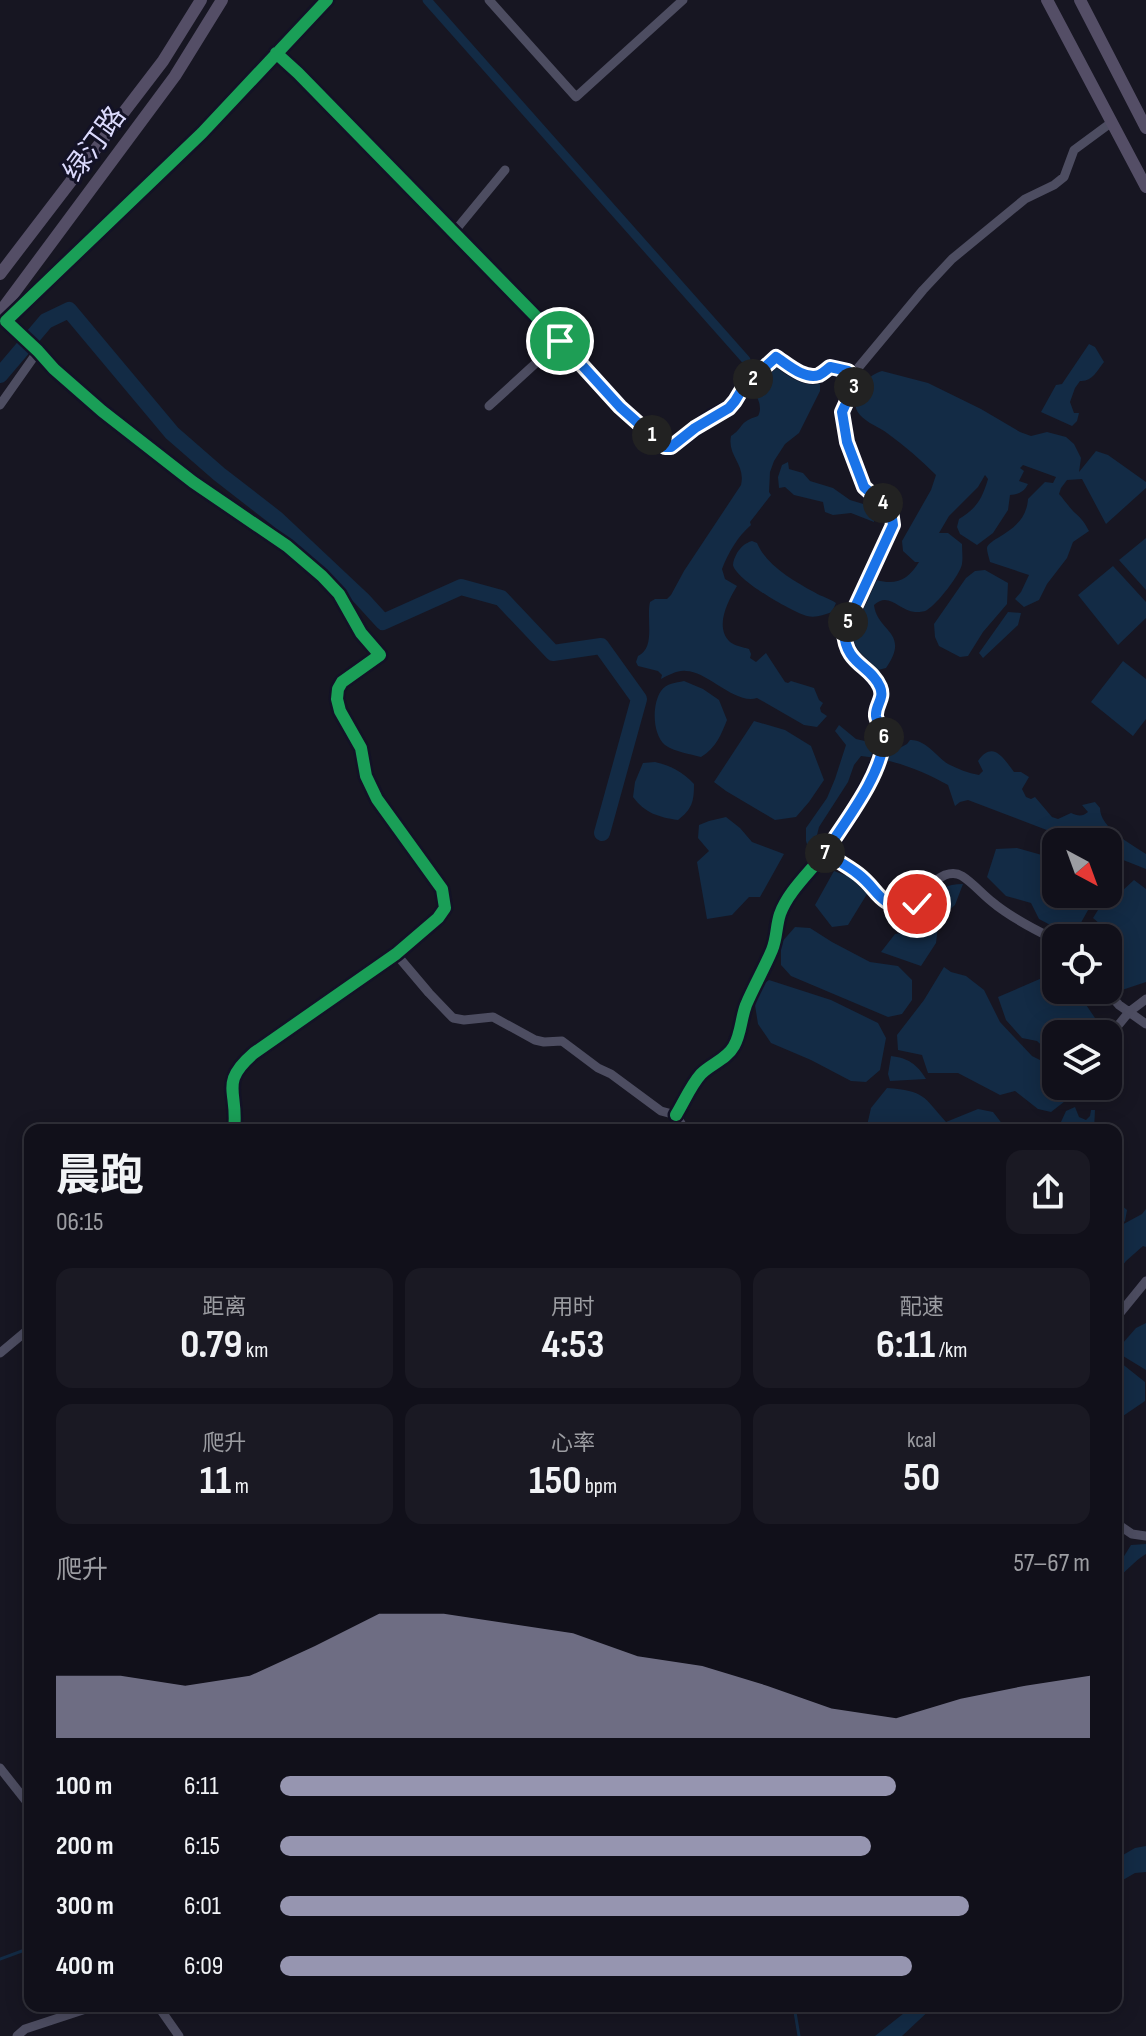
<!DOCTYPE html>
<html lang="zh">
<meta charset="utf-8">
<style>
:root{--surface:#11101a;--page:#1a1923;--text:#f1f3f6;--muted:#9c9da2;--line:#303039;--accent:#9695b0}
body{margin:0;font-family:"Sofia Sans Condensed","Noto Sans SC",sans-serif;background:var(--page);color:var(--text);height:100vh;display:flex;flex-direction:column;font-size:30px;white-space:nowrap}
*{box-sizing:border-box;margin:0}
p{font-size:26px;color:var(--muted)}
.icon{flex:none;width:44px;height:44px;fill:none;stroke:currentColor;stroke-width:2;stroke-linecap:round;stroke-linejoin:round}
.map{position:relative;flex:1;overflow:hidden}
.details{position:absolute;left:24px;top:1124px;width:1098px;height:888px;display:flex;flex-direction:column;background:var(--surface);border-radius:16px;box-shadow:0 4px 20px #0003,0 0 0 2px var(--line)}
.details>*{flex:none}
.needle{width:52px;rotate:139deg}
.tools{position:absolute;left:1042px;top:828px;display:grid;gap:16px}
.tools a{display:grid;place-items:center;width:80px;height:80px;border-radius:16px;background:var(--surface);box-shadow:0 4px 20px #0003,0 0 0 2px var(--line);font-size:40px}
.pin{position:absolute;display:grid;place-items:center;width:68px;height:68px;color:#fff;margin:-34px;border:4px solid #fff;border-radius:50%;box-shadow:0 2px 8px #0007}
.km{position:absolute;width:40px;height:40px;margin:-20px;border-radius:50%;background:#222;color:#fff;font-size:22px;line-height:40px;text-align:center}
.round{display:grid;place-items:center;flex:none;width:84px;height:84px;border-radius:16px;background:var(--page)}
.summary{display:flex;align-items:center;justify-content:space-between;height:136px;padding:0 32px}
h1{font-size:44px;font-weight:700;line-height:60px}
.metrics{display:grid;grid-template-columns:repeat(3,1fr);gap:12px;height:136px;padding:8px 32px}
.metrics div{display:grid;align-content:center;border-radius:16px;background:var(--page);text-align:center}
.metrics b{font-size:40px;font-weight:700}
.metrics small{font-size:22px;font-weight:400}
.metrics p{font-size:22px}
.chart{height:224px;padding:16px 32px}
.chart p{display:flex;justify-content:space-between}
.chart svg{width:100%;height:144px;margin-top:8px;fill:var(--accent);opacity:.7}
ul{padding:0 32px;list-style:none;font-size:26px}
li{display:grid;grid-template-columns:128px 96px 1fr;align-items:center;height:60px}
li i{height:20px;border-radius:10px;background:var(--accent)}
.map>svg:first-child{display:block}
.water{fill:#132b45}
.lines{fill:none;stroke-linecap:round;stroke-linejoin:round}
.stream{stroke:#132b45;stroke-width:3}
.canal{stroke:#132b45;stroke-width:9}
.river{stroke:#132b45;stroke-width:16}
.minor{stroke:#4d4d61;stroke-width:9}
.major{stroke:#544e66;stroke-width:12}
.cycleway-casing{stroke:#131226;stroke-width:17}
.cycleway{stroke:#1a9f57;stroke-width:12}
.route-casing{stroke:#fff;stroke-width:16}
.route{stroke:#1a73e8;stroke-width:10}
.labels{text-anchor:middle;dominant-baseline:central;stroke-width:6;stroke-linejoin:round;paint-order:stroke}
.street-label{font-size:28px;fill:#dbdafc;stroke:#131226}
</style>
<div class="map">
<svg width="1146" height="2036" viewBox="0 0 1146 2036">
<rect width="100%" height="100%" fill="#171622"/>
<path class="water" d="M1089 344 1095 347 1104 362C1097 371 1092 382 1080 381L1075 388 1070 402 1074 413H1079L1077 421 1072 426 1041 412 1056 385 1062 384Z
M777 362 806 376 814 371 822 379 820 384V391L799 433 785 444 774 461 770 472 769 492 771 495 750 522 751 525C738 536 728 553 722 569L725 579 737 586C728 601 714 627 730 642 735 646 743 647 749 649L751 654 750 658 756 662 766 653 785 682 788 683 791 681 814 688 819 700 823 703 820 708 821 712 827 716 817 727 804 725 757 698C735 705 707 671 686 671 678 670 669 675 661 679L662 675 658 671 638 666 636 662 638 656C656 648 646 619 650 602L655 599H667L671 595 684 571 741 485C746 464 727 456 731 436 744 428 738 422 758 416 765 403 752 388 742 379L745 374C752 374 760 375 766 372 770 369 772 365 777 362Z
M882 371 928 383 981 409 1020 432 1031 436 1047 432 1066 437 1074 444 1081 458 1079 472 1096 451 1108 455 1146 482V488L1106 524 1082 479 1067 480 1061 488 1059 494C1063 498 1065 502 1068 505 1077 517 1081 515 1089 531L1073 542 1067 558 1047 584 1039 600 1024 607 1015 599 1021 592 1029 575 990 562C989 557 987 553 987 548 989 537 1026 532 1028 499L1045 482 1053 483 1056 477 1023 465 1020 468 1024 471 1019 481 1028 484C1024 492 1019 494 1010 495L1008 510 993 533 977 545 960 534 957 527 959 519C977 508 982 499 988 479L985 475 978 487 949 516 939 533H948L962 544C962 550 963 558 962 564 960 575 937 604 927 610 924 612 918 612 915 612 899 611 889 591 874 605 877 632 911 632 886 668L878 670C862 657 853 646 846 627L877 580C896 586 909 579 919 562H915L903 551 902 541 931 490 936 475C921 460 905 446 887 433 879 427 867 423 860 415 846 400 866 375 882 371Z
M788 462 789 469 803 473 810 481 833 488 850 500 870 506 874 515V522L851 513 833 515 825 512 823 502 794 495 785 487 779 488 778 477 782 465Z
M1146 538V590L1119 560Z
M752 541 757 543C766 565 794 581 814 592 822 597 829 598 836 603L832 612C823 615 816 618 807 616 792 612 736 580 733 565 733 561 735 557 737 553 741 547 745 543 752 541Z
M1113 566 1146 602V618L1118 645 1078 595Z
M985 570 1008 583 1007 604 983 632 968 656 960 657 939 646 935 637 934 624 966 578 975 571Z
M1008 612 1021 613 1018 625 983 658 979 653Z
M1123 661 1146 679V719L1133 736 1091 702Z
M684 681 703 689 719 700 727 720C721 735 716 748 701 757 690 754 675 752 665 745 652 734 652 704 661 691 667 683 675 683 684 681Z
M754 721 785 730 811 746 824 780 809 802 796 817 775 820 726 791 714 782Z
M839 725 856 739 882 745 896 750 907 744 910 740C925 739 936 756 948 764 958 769 968 773 979 775L983 771 978 761C993 739 1004 759 1014 772H1021L1029 777 1022 789 1026 797 1031 799 1035 797 1052 817 1058 819 1071 813C1078 816 1082 817 1088 812L1082 805 1095 802 1100 808C1100 828 1130 843 1146 854V869L1108 854V842H1078L968 800 960 802 955 806 948 785C921 770 892 759 861 756L854 765 848 782 819 827 817 835 808 847 806 841V828L827 798 835 779 846 745 835 731Z
M655 762C671 766 682 771 694 784 694 802 692 809 678 820 658 817 645 813 633 797L635 782 643 763Z
M726 817 740 828 752 842 784 854 760 897H749L732 915 707 919 697 862 709 851 698 838 699 825 709 821Z
M1017 848 1056 859V894H1097L1073 937 1039 919 1031 903 1006 896 987 877 996 849Z
M834 871 850 877 867 894 848 925 832 927 815 905Z
M1134 880 1146 889V982L1122 990 1108 975V938H1093L1100 924 1093 918 1111 889 1122 891Z
M963 884 955 905 939 919 936 943 921 966 881 952 895 934 922 930C930 902 929 885 963 884Z
M795 927 810 928 832 942 870 962 898 966 912 980V1000L902 1014 888 1017 791 976 781 965V943Z
M944 967 951 972 966 976 984 990 1000 1022 1032 1056 1056 1068V1086H1070L1069 1098 1051 1112 1038 1109 1015 1091 1000 1095 958 1073H928L922 1055 898 1050 897 1035 924 1000Z
M1056 972V990H1076L1097 1021 1091 1034H1056V1059L1037 1041 1022 1038 1006 1020 998 997Z
M769 980 831 1000 878 1023 886 1038 880 1070 866 1082 851 1081 811 1060 771 1043 758 1024 755 1005 760 986Z
M891 1056C908 1058 917 1064 926 1079L890 1081 888 1074Z
M887 1088C925 1091 923 1096 946 1122L978 1109 993 1112 1007 1130H866L871 1108Z
M1075 1107 1079 1117 1086 1120 1090 1116 1091 1110H1095L1094 1130H1054L1051 1123 1061 1122 1066 1111Z
M1116 1203 1120 1204 1127 1210 1125 1221 1118 1227 1142 1214 1146 1209V1247L1143 1246 1126 1261 1116 1274Z
M1146 1323V1370L1123 1356 1122 1344 1136 1328Z
M1116 1359 1145 1382V1401L1123 1416H1116Z
M1146 1544V1554C1134 1561 1127 1571 1116 1579V1569L1131 1545Z
M1146 1846V1872L1135 1873 1116 1884V1859L1135 1848Z
M913 2006H934L902 2036H875Z"/>
<g class="lines">
<path class="stream" d="M0 1959 30 1948
M794 2006 799 2036"/>
<path class="canal" d="M427 0 746 360"/>
<path class="river" d="M0 375 46 321 69 310 172 433 219 474 277 519 362 599 383 622 461 587 501 598 553 653 601 646 639 699 602 833"/>
<path class="minor" d="M489 0 576 97 683 0
M276 53 298 73 560 341 620 407 665 447H671L712 416 729 408 735 401 744 386 776 357C787 364 804 380 819 375 823 373 826 370 830 367L848 371 857 379 842 412 847 442 864 487 891 511 893 525 844 631C845 663 868 664 879 686 885 698 876 703 876 714 876 723 884 729 884 737 884 765 841 833 823 855 808 874 788 892 780 914 776 926 777 938 772 950 764 969 754 986 746 1005 741 1018 741 1034 734 1046 727 1059 711 1064 701 1074 691 1085 684 1102 676 1115
M454 232 505 170
M853 374 923 290 952 259 1025 199 1054 185 1064 177 1074 150 1112 122
M0 405 38 351
M489 406 560 341
M825 853C835 860 848 866 858 874 880 891 875 903 909 909 923 900 928 882 945 875 951 873 957 873 962 876 973 883 981 893 991 901 1010 917 1033 929 1056 940
M396 954 429 993 453 1018 464 1020 493 1017 535 1040 544 1042 562 1041 598 1068 611 1074 661 1111 676 1115 685 1130
M1106 990 1119 1005 1146 1024
M1108 1035 1116 1028 1129 1012 1146 999
M234 1130C239 1091 218 1084 254 1053L396 954 438 918 445 908 442 889 377 799 366 776 361 748 340 711 337 699 338 689 342 682 380 655 361 633 339 594 322 576 287 546 193 482 102 411 54 369 38 351 6 321 202 133 327 0
M1116 1318 1146 1281
M0 1353 30 1328
M1116 1523 1132 1534 1146 1536
M0 1768 30 1806
M158 2006 179 2036
M17 2036 25 2029 95 2006"/>
<path class="major" d="M1047 0 1146 187
M1080 0 1146 128
M0 274 163 61 201 0
M0 312 175 76 222 0"/>
<defs>
<path id="cycleway" d="M276 53 298 73 560 341 620 407 665 447H671L712 416 729 408 735 401 744 386 776 357C787 364 804 380 819 375 823 373 826 370 830 367L848 371 857 379 842 412 847 442 864 487 891 511 893 525 844 631C845 663 868 664 879 686 885 698 876 703 876 714 876 723 884 729 884 737 884 765 841 833 823 855 808 874 788 892 780 914 776 926 777 938 772 950 764 969 754 986 746 1005 741 1018 741 1034 734 1046 727 1059 711 1064 701 1074 691 1085 684 1102 676 1115
M234 1130C239 1091 218 1084 254 1053L396 954 438 918 445 908 442 889 377 799 366 776 361 748 340 711 337 699 338 689 342 682 380 655 361 633 339 594 322 576 287 546 193 482 102 411 54 369 38 351 6 321 202 133 327 0"/>
</defs>
<use href="#cycleway" class="cycleway-casing"/>
<use href="#cycleway" class="cycleway"/>
</g>
<g class="lines">
<defs>
<path id="route" d="M560 341 620 407 665 447H671L695 428 729 408 735 401 744 386 776 357C787 364 804 380 819 375 823 373 826 370 830 367L848 371 857 379 842 412 847 442 864 487 891 511 893 525 844 631C845 665 871 665 880 687 885 699 875 705 876 716 877 724 885 729 884 739 881 777 845 821 825 853 836 860 848 866 858 874 880 891 875 903 909 909L917 904"/>
</defs>
<use href="#route" class="route-casing"/>
<use href="#route" class="route"/>
</g>
<g class="labels">
<g class="street-label">
<text transform="translate(95 144) rotate(-54)">绿汀路</text>
</g>
</g>
</svg>
<div class="tools">
<a><svg class="needle" viewBox="-14 -14 28 28"><path d="M0-13l5 13h-10z" fill="#e53935"/><path d="M0 13l5-13h-10z" fill="#9c9da2"/></svg></a>
<a><svg class="icon" aria-label="locate" viewBox="0 0 24 24"><circle cx="12" cy="12" r="6"/><path d="M12 2v4M12 18v4M2 12h4M18 12h4"/></svg></a>
<a><svg class="icon" aria-label="layers" viewBox="0 0 24 24"><path d="M12 4l9 5-9 5-9-5zM3 14l9 5 9-5"/></svg></a>
</div>
<div class="pin" style="left:560px;top:341px;background:#1e9e55"><svg class="icon" aria-label="arrive" viewBox="0 0 24 24"><path d="M6 21V4h12l-3 4 3 4H6"/></svg></div>
<div class="pin" style="left:917px;top:904px;background:#d93025"><svg class="icon" aria-label="check" viewBox="0 0 24 24"><path d="M5 12l5 5 9-10"/></svg></div>
<b class="km" style="left:652px;top:435px">1</b>
<b class="km" style="left:753px;top:379px">2</b>
<b class="km" style="left:854px;top:387px">3</b>
<b class="km" style="left:883px;top:503px">4</b>
<b class="km" style="left:848px;top:622px">5</b>
<b class="km" style="left:884px;top:737px">6</b>
<b class="km" style="left:825px;top:853px">7</b>
<section class="details">
<div class="summary"><div><h1>晨跑</h1><p>06:15</p></div><a class="round"><svg class="icon" aria-label="share" viewBox="0 0 24 24"><path d="M12 15V3M7 8l5-5 5 5M5 13v7h14v-7"/></svg></a></div>
<div class="metrics">
<div><p>距离</p><b>0.79<small> km</small></b></div>
<div><p>用时</p><b>4:53</b></div>
<div><p>配速</p><b>6:11<small> /km</small></b></div>
</div>
<div class="metrics">
<div><p>爬升</p><b>11<small> m</small></b></div>
<div><p>心率</p><b>150<small> bpm</small></b></div>
<div><p>kcal</p><b>50</b></div>
</div>
<div class="chart"><p><span>爬升</span>57–67 m</p>
<svg viewBox="0 0 160 44" preserveAspectRatio="none"><path d="M0 44V25L10 25L20 28L30 25L40 16L50 6L60 6L70 9L80 12L90 19L100 22L110 28L120 35L130 38L140 32L150 28L160 25V44z"/></svg>
</div>
<ul>
<li><b>100 m</b>6:11<i style="width:76%"></i></li>
<li><b>200 m</b>6:15<i style="width:73%"></i></li>
<li><b>300 m</b>6:01<i style="width:85%"></i></li>
<li><b>400 m</b>6:09<i style="width:78%"></i></li>
</ul>
</section>
</div>
